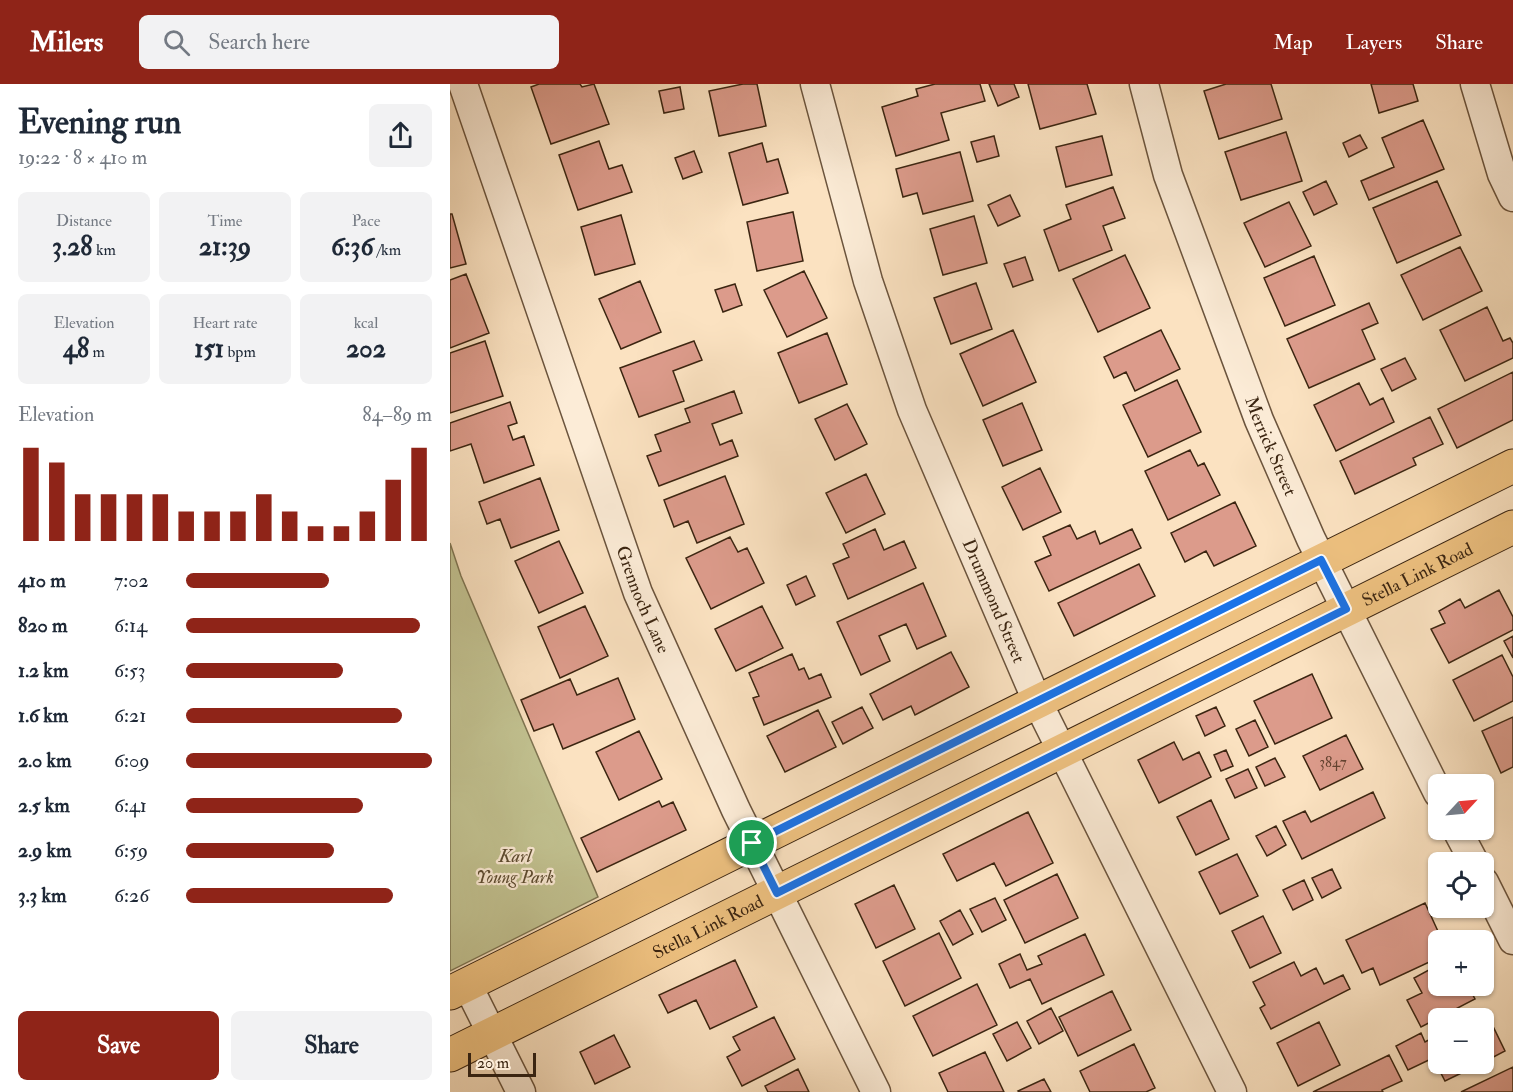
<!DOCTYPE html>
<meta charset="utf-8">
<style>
:root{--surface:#fff;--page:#f2f2f3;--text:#1f2937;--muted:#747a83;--accent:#8f2418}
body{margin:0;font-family:"IM FELL Double Pica",serif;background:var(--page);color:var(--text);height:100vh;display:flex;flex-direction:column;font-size:22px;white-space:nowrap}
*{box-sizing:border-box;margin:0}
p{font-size:20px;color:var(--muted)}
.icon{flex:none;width:33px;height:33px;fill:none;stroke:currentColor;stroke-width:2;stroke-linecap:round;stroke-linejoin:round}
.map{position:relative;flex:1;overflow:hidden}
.details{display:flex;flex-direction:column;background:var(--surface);width:450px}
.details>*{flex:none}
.needle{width:39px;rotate:64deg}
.buttons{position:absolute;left:978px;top:690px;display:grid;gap:12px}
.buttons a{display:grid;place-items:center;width:66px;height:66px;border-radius:9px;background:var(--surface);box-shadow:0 2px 4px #0004;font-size:30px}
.scale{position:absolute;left:18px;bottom:15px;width:68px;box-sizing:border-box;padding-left:6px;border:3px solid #3b2511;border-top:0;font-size:16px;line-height:21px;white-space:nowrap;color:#3b2511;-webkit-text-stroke:4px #fcecd7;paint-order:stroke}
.pin{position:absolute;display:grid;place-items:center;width:51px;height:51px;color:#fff;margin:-26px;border:3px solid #fff;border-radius:50%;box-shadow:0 2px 6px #0007}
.round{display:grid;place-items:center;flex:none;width:63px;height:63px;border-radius:9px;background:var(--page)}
.headline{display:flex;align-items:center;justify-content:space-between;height:102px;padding:0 18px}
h1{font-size:33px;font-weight:700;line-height:45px}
.metrics{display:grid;grid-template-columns:repeat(3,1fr);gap:9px;height:102px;padding:6px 18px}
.metrics div{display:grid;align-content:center;border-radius:9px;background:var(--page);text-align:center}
.metrics b{font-size:26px;font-weight:700}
.metrics small{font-size:16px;font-weight:400}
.metrics p{font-size:16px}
.chart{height:168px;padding:12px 18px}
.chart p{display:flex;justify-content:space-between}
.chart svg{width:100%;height:108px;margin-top:6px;stroke:var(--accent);stroke-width:6}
.primary-button{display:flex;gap:12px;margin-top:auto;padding:12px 18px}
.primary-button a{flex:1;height:69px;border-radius:9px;background:var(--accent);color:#fff;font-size:24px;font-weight:700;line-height:69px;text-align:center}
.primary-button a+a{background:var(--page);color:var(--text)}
ul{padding:0 18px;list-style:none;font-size:20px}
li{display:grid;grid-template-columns:96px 72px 1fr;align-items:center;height:45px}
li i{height:15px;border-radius:8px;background:var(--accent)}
header{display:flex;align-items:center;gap:36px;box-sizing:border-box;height:84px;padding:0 30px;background:var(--accent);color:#fff}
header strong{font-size:28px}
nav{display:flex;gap:33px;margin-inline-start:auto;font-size:21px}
.search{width:420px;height:54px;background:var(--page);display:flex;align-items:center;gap:15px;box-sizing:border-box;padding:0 21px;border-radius:9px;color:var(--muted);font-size:22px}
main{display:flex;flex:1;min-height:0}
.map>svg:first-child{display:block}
.green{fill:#c2c291;stroke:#7e7451;stroke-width:1.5}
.building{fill:#dc9b8b;stroke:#3b2511;stroke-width:1.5}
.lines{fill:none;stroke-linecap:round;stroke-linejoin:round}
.minor-casing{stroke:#6b543d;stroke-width:31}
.major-casing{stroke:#3b2511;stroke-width:35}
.minor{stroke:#fcecd7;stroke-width:28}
.major{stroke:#eec180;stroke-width:33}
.route-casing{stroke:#fff;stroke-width:12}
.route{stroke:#1a73e8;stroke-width:8}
.labels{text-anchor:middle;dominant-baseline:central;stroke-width:4.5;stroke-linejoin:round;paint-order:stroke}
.number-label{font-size:15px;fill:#634230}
.street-label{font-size:18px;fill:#3b2511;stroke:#fcecd7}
.park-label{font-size:18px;font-style:italic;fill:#5d4c31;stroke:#fcecd7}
</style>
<header>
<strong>Milers</strong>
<div class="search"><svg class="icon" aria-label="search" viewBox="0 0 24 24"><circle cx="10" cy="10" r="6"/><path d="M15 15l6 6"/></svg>Search here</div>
<nav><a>Map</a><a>Layers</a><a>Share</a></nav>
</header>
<main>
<section class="details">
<div class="headline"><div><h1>Evening run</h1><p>19:22 · 8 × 410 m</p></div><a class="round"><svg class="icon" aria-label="share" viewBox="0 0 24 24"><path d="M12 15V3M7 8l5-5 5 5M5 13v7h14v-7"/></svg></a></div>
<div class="metrics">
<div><p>Distance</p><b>3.28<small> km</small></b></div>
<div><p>Time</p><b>21:39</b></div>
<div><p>Pace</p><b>6:36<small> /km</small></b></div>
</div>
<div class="metrics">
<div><p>Elevation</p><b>48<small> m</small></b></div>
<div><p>Heart rate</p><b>151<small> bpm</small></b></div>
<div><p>kcal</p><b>202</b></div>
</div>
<div class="chart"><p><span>Elevation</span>84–89 m</p>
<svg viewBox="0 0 160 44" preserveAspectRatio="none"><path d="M5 44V6M15 44V12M25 44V25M35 44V25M45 44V25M55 44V25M65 44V32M75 44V32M85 44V32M95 44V25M105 44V32M115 44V38M125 44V38M135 44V32M145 44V19M155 44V6"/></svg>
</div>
<ul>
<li><b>410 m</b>7:02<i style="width:58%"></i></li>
<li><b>820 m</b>6:14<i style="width:95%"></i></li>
<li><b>1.2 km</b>6:53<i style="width:64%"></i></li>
<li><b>1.6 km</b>6:21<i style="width:88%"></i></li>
<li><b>2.0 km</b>6:09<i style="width:100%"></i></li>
<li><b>2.5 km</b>6:41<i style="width:72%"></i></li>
<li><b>2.9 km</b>6:59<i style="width:60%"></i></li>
<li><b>3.3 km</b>6:26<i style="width:84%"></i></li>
</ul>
<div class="primary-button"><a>Save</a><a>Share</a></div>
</section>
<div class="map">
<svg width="1063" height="1008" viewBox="0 0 1063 1008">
<rect width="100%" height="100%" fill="#fbe2c1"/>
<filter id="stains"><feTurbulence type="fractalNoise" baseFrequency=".00333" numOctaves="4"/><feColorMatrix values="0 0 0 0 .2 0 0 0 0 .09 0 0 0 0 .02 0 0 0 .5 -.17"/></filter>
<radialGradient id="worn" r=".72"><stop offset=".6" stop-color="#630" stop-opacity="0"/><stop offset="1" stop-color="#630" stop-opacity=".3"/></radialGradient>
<path class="green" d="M0 459 11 492 148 813 0 887Z"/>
<path class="building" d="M89 0H130L132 3 144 0 159 40 101 60 81 3Z
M293 0H307L316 42 269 52 259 7Z
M485 0H530L535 17 491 29 499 56 446 72 432 23 468 12 466 5Z
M539 0H564L569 13 548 22Z
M578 0H637L646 30 590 45Z
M776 0H821L832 35 769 55 754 7Z
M921 0H963L968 17 929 29Z
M230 3 234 25 214 29 209 7Z
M973 36 994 85 919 116 911 97 944 83 932 54Z
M836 48 852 97 791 116 775 68Z
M910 51 917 64 899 73 893 59Z
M544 52 549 72 527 78 521 58Z
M652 52 662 91 616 103 606 63Z
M149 57 159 85 172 81 182 108 128 126 109 71Z
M312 59 317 78 328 75 338 109 293 121 279 69Z
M244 67 252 88 233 95 225 74Z
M510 68 523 117 473 130 467 109 453 113 446 85Z
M876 97 887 120 864 131 853 108Z
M987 97 1011 151 947 179 923 124Z
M663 103 675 134 653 142 662 166 609 187 594 146 621 135 616 121Z
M560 111 570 132 548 142 538 121Z
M839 118 861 162 815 183 794 139Z
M343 128 353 177 307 187 297 138Z
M0 130H2L16 180 0 184Z
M171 131 185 180 145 191 131 143Z
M524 132 537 179 493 191 480 145Z
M1010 163 1032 207 973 236 951 191Z
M675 171 700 224 648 248 623 195Z
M864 172 885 221 835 242 814 194Z
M575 173 583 196 563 203 554 180Z
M354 187 377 234 337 253 314 206Z
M16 190 39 249 0 264V196Z
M190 197 211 248 171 265 149 215Z
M526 199 542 245 501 260 484 214Z
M285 200 292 221 273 228 265 206Z
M919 219 928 239 912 246 925 275 859 304 837 255Z
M1037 223 1053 257 1060 254 1063 259V274L1015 297 990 246Z
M563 246 586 298 533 322 510 270Z
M711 246 730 285 685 307 676 288 664 294 654 273Z
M377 249 397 300 349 319 328 269Z
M35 257 53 312 0 329V269Z
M244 257 252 276 223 287 234 317 189 333 170 284Z
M955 274 966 295 942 307 931 285Z
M1063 288V336L1007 364 988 325Z
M727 296 751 348 698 373 673 321Z
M909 299 920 321 933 314 944 338 886 367 864 321Z
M284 307 292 329 262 340 270 361 282 356 288 372 209 402 197 372 211 367 205 351 240 338 235 325Z
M60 318 67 339 58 342 63 356 74 352 84 381 34 399 21 360 0 367V339Z
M572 319 592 366 553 382 533 336Z
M397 320 417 360 385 376 365 335Z
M980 333 993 360 963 374 966 381 905 410 890 377Z
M740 366 748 382 754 379 770 411 718 436 695 387Z
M590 384 611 428 573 446 552 403Z
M416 390 435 430 396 449 376 409Z
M275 392 294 440 247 459 238 437 224 443 214 416Z
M90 394 109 446 61 464 50 435 37 440 29 418Z
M785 418 806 462 764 482 756 467 735 478 721 449Z
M620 441 627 455 645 447 650 460 682 445 691 464 599 507 585 478 601 471 593 453Z
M425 445 434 466 454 457 466 484 398 515 383 480 399 473 393 460Z
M280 453 288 468 297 464 314 499 261 525 236 474Z
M109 457 133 509 89 529 65 477Z
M689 480 705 512 624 552 608 519Z
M356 492 365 512 346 521 337 501Z
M473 499 496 552 467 565 456 540 429 552 440 577 411 591 387 538Z
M1049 506 1063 533V546L999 579 981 545 995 539 989 527 1010 515 1015 524Z
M135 522 158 572 110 594 88 543Z
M312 522 333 564 286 587 265 545Z
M1063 552V574L1054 557Z
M501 568 519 603 465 631 461 622 433 636 420 610Z
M342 570 349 586 354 584 359 595 371 590 381 613 314 641 303 614 309 612 299 589Z
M1052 571 1063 593V617L1024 637 1003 596Z
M862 590 882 634 825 660 804 617Z
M168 594 185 635 113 665 103 640 84 647 71 616 120 595 127 611Z
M412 623 423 644 393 660 382 638Z
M766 623 775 642 755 652 746 632Z
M368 626 386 663 335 688 317 652Z
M1063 633V683L1051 689 1032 647Z
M805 636 818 663 799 672 786 645Z
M189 647 212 695 169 716 146 668Z
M896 651 913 685 870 706 853 672Z
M724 658 733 676 749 668 761 693 709 719 688 676Z
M776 666 783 682 771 687 764 671Z
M825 674 835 693 815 702 806 683Z
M798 685 807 704 785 714 776 695Z
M923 708 935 734 852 775 833 737 855 727 861 738Z
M761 716 779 755 746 771 727 733Z
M209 717 212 723 223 718 236 746 147 788 131 754Z
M578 728 603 779 556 802 544 779 507 797 493 770Z
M826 742 836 761 817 772 806 752Z
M787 770 808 812 770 830 749 788Z
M882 785 891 804 872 814 862 794Z
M607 790 628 834 575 859 554 816Z
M854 796 863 816 843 826 833 806Z
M444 801 465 845 426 864 405 820Z
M545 814 556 836 532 848 520 825Z
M975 819 992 856H988V874L930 901 923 884 912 889 896 856Z
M510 826 523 850 503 861 490 837Z
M813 832 831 869 800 884 782 847Z
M489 849 511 894 455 922 433 877Z
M635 850 654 891 592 920 580 895 560 904 549 880 570 870 577 886 592 880 588 872Z
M285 876 307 923 260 945 246 916 218 929 209 911Z
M844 878 851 892 866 884 874 900 893 891 900 905 821 945 810 924 815 921 803 898Z
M988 881V902H1018L1025 915 971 943 957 916 972 909 964 894Z
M527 900 547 941 483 972 463 932Z
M662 907 681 946 628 972 609 933Z
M601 924 613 947 589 960 577 937Z
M1036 928 1055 967 1034 978V934H1023Z
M324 933 345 975 292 1002 277 973 290 966 283 953Z
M567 938 581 964 557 977 543 950Z
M869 938 890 981 848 1002 827 959Z
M971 949 975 958 988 951V980H1030L995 997 983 974 958 986 946 962Z
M164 951 180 983 145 1000 130 968Z
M684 960 705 1004 696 1008H640L630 987Z
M535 968 554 1008H498L489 989Z
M939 971 952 997 932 1006 933 1008H863Z
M1063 983V1008H1011Z
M348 985 359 1008H318L315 1002Z
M594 995 601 1008H569L568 1007Z"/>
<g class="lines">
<defs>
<g id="minor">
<path id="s1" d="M13 0 188 509 286 726 426 1008"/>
<path id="s2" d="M365 0 418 197 462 326 587 617 782 1008"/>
<path id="s3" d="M694 0 718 91 809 336 861 455 988 709"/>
<path d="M1025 0 1052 90 1063 113"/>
<path d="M1007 746 1024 778"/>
<path d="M1034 798 1063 856"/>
<path d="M17 900 71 1008"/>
</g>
<g id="major">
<path d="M0 909 1063 382"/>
<path id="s4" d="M0 971 1063 443"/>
</g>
</defs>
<use href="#minor" class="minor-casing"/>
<use href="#major" class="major-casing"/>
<use href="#minor" class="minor"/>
<use href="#major" class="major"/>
</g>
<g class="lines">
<defs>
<path id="route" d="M871 476 896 525 327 809 302 759Z"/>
</defs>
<use href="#route" class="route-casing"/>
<use href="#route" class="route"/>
</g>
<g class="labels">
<g class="number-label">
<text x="883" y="678">3847</text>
</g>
<g class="street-label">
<text stroke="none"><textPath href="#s3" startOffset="384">Merrick Street</textPath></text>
<text stroke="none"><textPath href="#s4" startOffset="1080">Stella Link Road</textPath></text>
<text stroke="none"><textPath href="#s1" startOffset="546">Grennoch Lane</textPath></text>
<text stroke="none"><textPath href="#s2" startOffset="548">Drummond Street</textPath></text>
<text stroke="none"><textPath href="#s4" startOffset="288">Stella Link Road</textPath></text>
</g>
<g class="park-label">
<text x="65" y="772">Karl<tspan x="65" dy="21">Young Park</tspan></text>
</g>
</g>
<rect width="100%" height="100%" filter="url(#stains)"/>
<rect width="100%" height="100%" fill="url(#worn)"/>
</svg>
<div class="buttons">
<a><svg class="needle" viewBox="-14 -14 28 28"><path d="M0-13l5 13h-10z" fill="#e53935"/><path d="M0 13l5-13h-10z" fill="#747a83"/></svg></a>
<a><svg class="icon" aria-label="locate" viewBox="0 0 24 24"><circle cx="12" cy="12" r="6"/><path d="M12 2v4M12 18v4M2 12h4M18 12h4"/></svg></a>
<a>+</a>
<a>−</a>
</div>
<div class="scale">20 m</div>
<div class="pin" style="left:302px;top:759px;background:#1e9e55"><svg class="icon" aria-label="arrive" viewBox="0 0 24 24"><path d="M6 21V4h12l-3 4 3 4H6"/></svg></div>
</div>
</main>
